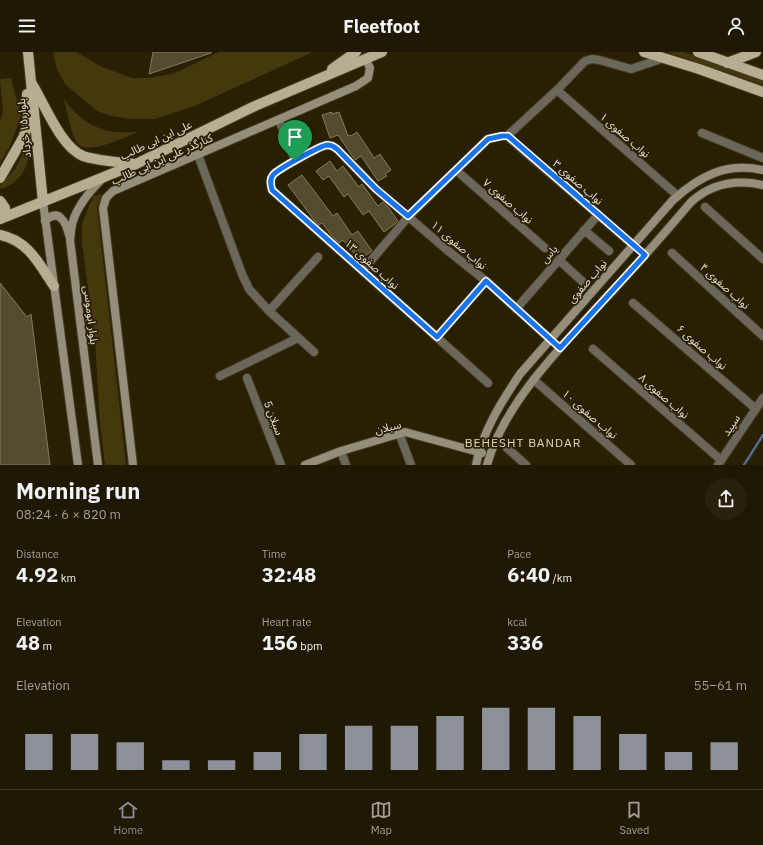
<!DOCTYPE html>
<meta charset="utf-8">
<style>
:root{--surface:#1f1803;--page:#27210d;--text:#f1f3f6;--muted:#a1a09a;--line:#3c3725;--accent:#8c9099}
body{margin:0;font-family:"IBM Plex Sans","Noto Sans Arabic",sans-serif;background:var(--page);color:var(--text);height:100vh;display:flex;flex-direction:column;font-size:15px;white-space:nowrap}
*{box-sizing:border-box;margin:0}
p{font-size:13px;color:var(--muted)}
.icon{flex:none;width:22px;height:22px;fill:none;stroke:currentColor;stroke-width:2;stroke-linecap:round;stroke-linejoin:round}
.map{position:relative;height:413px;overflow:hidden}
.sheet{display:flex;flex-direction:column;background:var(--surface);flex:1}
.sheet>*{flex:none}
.pin{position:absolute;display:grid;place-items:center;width:34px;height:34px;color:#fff;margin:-41px -17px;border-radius:50% 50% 50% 0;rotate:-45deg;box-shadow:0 0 4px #0007}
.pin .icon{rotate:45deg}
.round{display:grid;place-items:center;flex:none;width:42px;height:42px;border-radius:21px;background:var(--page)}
.summary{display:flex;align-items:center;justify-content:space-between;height:68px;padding:0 16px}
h1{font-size:22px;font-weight:800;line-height:30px}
.figures{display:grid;grid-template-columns:repeat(3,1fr);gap:6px;height:68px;padding:4px 16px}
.figures div{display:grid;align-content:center}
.figures b{font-size:20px;font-weight:800}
.figures small{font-size:11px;font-weight:400}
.figures p{font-size:11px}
.chart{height:112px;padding:8px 16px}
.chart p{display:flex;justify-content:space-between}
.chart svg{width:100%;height:72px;margin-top:4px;stroke:var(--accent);stroke-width:6}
header{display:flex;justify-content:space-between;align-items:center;height:52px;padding:0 16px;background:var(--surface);font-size:18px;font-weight:800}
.menu{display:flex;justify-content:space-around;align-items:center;height:56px;border-top:1px solid var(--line);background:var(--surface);font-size:11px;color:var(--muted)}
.menu a{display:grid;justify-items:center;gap:2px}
.menu .on{color:var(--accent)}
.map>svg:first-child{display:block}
.green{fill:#45380d}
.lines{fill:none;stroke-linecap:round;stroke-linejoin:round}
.stream{stroke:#506c8f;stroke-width:2.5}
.building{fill:#554b2f;stroke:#857a5d}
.street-casing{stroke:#433a20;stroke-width:10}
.secondary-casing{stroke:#433a20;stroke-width:10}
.primary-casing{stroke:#433a20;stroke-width:12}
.street{stroke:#6b675a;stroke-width:8}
.secondary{stroke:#958e7a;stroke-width:8}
.primary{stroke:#b6ad93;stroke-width:10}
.route-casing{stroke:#fff;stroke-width:8}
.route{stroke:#1a73e8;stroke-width:5}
.labels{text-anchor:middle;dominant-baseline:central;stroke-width:3.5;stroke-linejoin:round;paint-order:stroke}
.street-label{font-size:11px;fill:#e3ddcd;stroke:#292004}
.neighbourhood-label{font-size:12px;letter-spacing:1px;fill:#e4d8b8;stroke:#292004}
</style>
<header><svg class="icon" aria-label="menu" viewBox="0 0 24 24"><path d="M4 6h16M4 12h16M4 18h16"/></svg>Fleetfoot<svg class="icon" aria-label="person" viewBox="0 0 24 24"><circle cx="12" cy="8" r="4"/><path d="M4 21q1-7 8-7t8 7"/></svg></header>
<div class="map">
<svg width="763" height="413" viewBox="0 0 763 413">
<rect width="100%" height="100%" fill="#292004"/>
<path class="green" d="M53 0H76L102 15 132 26H150L175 21 219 0H313L197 53 155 67H132L111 64 97 59 65 32 57 17Z
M667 0H683L758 25 763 27V33Z
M11 26 21 64 10 94 0 111V69L3 60 0 27Z
M64 47C85 75 103 82 138 80 124 85 85 106 76 89 70 78 67 59 64 47Z
M28 92C31 113 21 131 0 137V134L15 117Z
M101 142V147L97 155 126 413H105L100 371 95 288 82 192V172L88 156 94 144Z"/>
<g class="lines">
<path class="stream" d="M744 413 763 383"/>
</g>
<path class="building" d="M153 0H211V1L149 22Z
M332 60V62L339 60 348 84 350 83 351 84 357 80 373 104 374 106 380 102 391 118 385 122 387 124 378 129 361 104 355 108 338 83 330 86 322 63Z
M330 109 337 119 343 114 359 135 362 132 378 154 383 150 386 152 398 169 395 172 384 180 369 159 363 163 348 142 344 145 329 124 323 128 316 119Z
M302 123 333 164 337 161 352 183 358 179 372 199 359 208 343 188 339 191 331 183 322 171 319 173 314 168 288 133Z
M0 231 27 265 31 262 50 413H0Z"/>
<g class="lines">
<defs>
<path id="street" d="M557 38 678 144
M279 68 295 109
M702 81 763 106
M507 84 633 193
M198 103 242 222 249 237 269 259 314 300
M457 119 545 196
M705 155 763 207
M584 178 609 199
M672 201 763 284
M559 208 584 231
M363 218 409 164 488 87 501 84H507L557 38 585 9 592 7 599 8 631 17 664 6
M633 251 756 357
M516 257 598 163
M269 259 318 205
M437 285 486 229
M593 297 721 408
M220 324 298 286
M247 326 281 413
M534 328 631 413
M488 331 272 138C271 133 269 128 273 123 278 117 320 94 327 93 332 93 335 95 338 98L376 137 447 198 486 229 550 287
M399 381 411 413
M507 396 526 413
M341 399 346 413
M718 413 763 346"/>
<path id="secondary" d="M43 150 78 413
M45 169C59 155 66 171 69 183
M98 413 70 188C71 182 71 175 73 169 78 153 90 139 102 127
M133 413 103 156 106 146 113 139 356 34 368 26 370 16 366 8
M305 413 341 399 405 380 482 401
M476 413C482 380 502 349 520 322L673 148C700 124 726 110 763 118
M487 413C504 351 561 295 604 248 634 216 663 183 691 150 712 131 736 127 763 133"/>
<path id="primary" d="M28 0 43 150
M644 0 699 17 763 40
M698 0 763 23
M727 11 756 0
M332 17 356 0
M32 32C45 53 61 95 83 104 98 109 119 110 135 112
M0 126 23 86 28 73 27 42
M0 149 5 156 4 164 0 167
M0 167 136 112 255 54 382 0
M0 183C29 189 39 212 54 234"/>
</defs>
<use href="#street" class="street-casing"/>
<use href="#secondary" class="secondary-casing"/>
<use href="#primary" class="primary-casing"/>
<use href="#street" class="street"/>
<use href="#secondary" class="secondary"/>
<use href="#primary" class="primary"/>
</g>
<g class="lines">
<defs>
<path id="route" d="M502 84H508L645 203 560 296 486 229 437 285 272 138C271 133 269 128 273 123 278 117 320 94 327 93 332 93 335 95 338 98L376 137 408 164 488 87Z"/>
</defs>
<use href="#route" class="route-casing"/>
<use href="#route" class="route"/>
</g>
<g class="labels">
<g class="street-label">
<text transform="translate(24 76) rotate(-96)">بلوار ۱۵ خرداد</text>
<text transform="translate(625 83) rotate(41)">نواب صفوی ۱</text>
<text transform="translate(156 88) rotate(-25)">علی ابن ابی طالب</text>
<text transform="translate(162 107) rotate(-24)">کنارگذر علی ابن ابی طالب</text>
<text transform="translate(578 130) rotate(41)">نواب صفوی ۳</text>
<text transform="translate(508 149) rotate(41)">نواب صفوی ۷</text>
<text transform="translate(459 193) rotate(40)">نواب صفوی ۱۱</text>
<text transform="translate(549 202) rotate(-49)">یاس</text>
<text transform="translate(372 212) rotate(42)">نواب صفوی ۱۳</text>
<text transform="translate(587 229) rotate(-49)">نواب صفوی</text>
<text transform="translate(725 234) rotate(42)">نواب صفوی ۴</text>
<text transform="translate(91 263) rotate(83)">بلوار ابوموسی</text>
<text transform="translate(702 295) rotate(41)">نواب صفوی ۶</text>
<text transform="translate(664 344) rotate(41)">نواب صفوی ۸</text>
<text transform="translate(590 362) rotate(41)">نواب صفوی ۱۰</text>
<text transform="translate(274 366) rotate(69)">سبلان 5</text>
<text transform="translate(731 373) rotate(-56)">سپید</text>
<text transform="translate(388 375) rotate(-13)">سبلان</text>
</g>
<g class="neighbourhood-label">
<text x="523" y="390">BEHESHT BANDAR</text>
</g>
</g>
</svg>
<div class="pin" style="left:295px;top:109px;background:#1e9e55"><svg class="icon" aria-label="arrive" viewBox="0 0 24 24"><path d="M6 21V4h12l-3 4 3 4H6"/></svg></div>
</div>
<section class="sheet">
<div class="summary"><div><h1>Morning run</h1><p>08:24 · 6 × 820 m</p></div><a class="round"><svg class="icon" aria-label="share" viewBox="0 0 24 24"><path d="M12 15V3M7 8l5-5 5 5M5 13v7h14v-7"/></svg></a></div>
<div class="figures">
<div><p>Distance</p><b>4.92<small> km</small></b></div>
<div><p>Time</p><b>32:48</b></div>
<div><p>Pace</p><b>6:40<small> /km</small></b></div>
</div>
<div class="figures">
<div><p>Elevation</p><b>48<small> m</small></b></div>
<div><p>Heart rate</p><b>156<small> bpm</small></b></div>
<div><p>kcal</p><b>336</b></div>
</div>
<div class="chart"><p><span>Elevation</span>55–61 m</p>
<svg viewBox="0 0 160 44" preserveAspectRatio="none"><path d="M5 44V22M15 44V22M25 44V27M35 44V38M45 44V38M55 44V33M65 44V22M75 44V17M85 44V17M95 44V11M105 44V6M115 44V6M125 44V11M135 44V22M145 44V33M155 44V27"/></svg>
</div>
</section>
<nav class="menu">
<a class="on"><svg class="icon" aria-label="home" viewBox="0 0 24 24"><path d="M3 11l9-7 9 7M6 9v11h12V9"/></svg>Home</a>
<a><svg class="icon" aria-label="map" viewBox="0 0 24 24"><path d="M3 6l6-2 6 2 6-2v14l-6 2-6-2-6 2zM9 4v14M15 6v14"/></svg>Map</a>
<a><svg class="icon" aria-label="saved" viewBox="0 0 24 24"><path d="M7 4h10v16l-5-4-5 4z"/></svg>Saved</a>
</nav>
